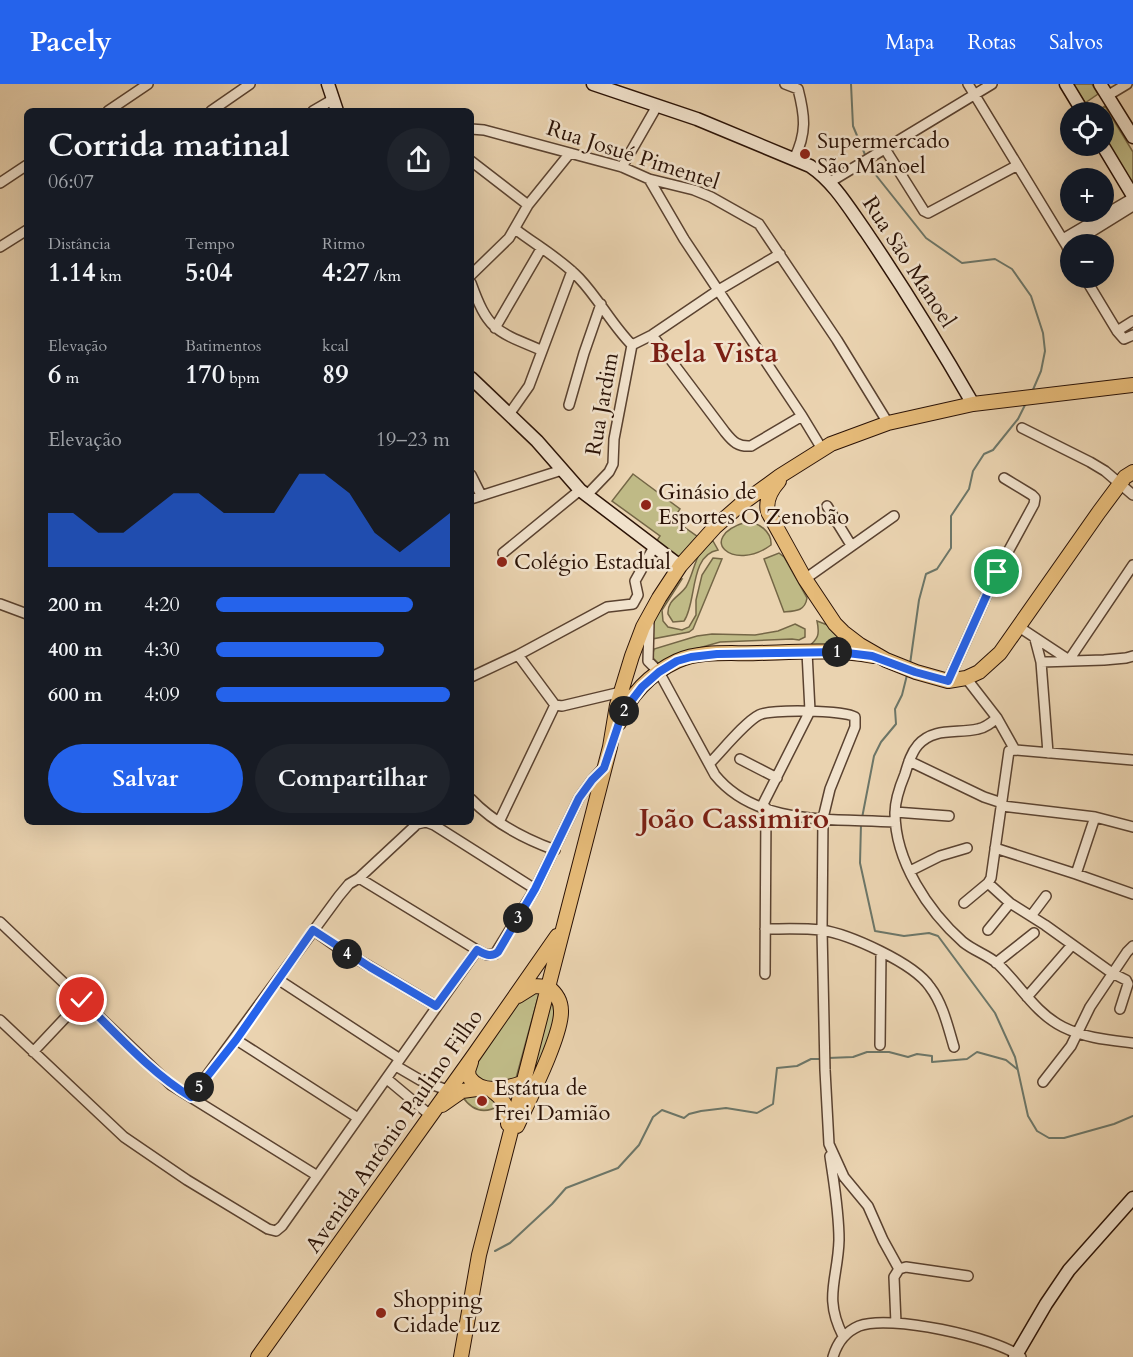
<!DOCTYPE html>
<html lang="pt">
<meta charset="utf-8">
<style>
:root{--surface:#171b24;--page:#20242c;--text:#f1f3f6;--muted:#9ea1a6;--accent:#2563eb}
body{margin:0;font-family:Cardo,serif;background:var(--page);color:var(--text);height:100vh;display:flex;flex-direction:column;font-size:22px;white-space:nowrap}
*{box-sizing:border-box;margin:0}
p{font-size:20px;color:var(--muted)}
.icon{flex:none;width:33px;height:33px;fill:none;stroke:currentColor;stroke-width:2;stroke-linecap:round;stroke-linejoin:round}
.map{position:relative;flex:1;overflow:hidden}
.side{position:absolute;left:24px;top:24px;width:450px;height:717px;display:flex;flex-direction:column;background:var(--surface);border-radius:9px;box-shadow:0 6px 24px #0002}
.side>*{flex:none}
.buttons{position:absolute;left:1060px;top:18px;display:grid;gap:12px}
.buttons a{display:grid;place-items:center;width:54px;height:54px;border-radius:50%;background:var(--surface);box-shadow:0 6px 24px #0002;font-size:30px}
.pin{position:absolute;display:grid;place-items:center;width:51px;height:51px;color:#fff;margin:-26px;border:3px solid #fff;border-radius:50%;box-shadow:0 2px 6px #0007}
.km{position:absolute;width:30px;height:30px;margin:-15px;border-radius:50%;background:#222;color:#fff;font-size:16px;line-height:30px;text-align:center}
.round{display:grid;place-items:center;flex:none;width:63px;height:63px;border-radius:32px;background:var(--page)}
.summary{display:flex;align-items:center;justify-content:space-between;height:102px;padding:0 24px}
h1{font-size:33px;font-weight:600;line-height:45px}
.metrics{display:grid;grid-template-columns:repeat(3,1fr);gap:9px;height:102px;padding:6px 24px}
.metrics div{display:grid;align-content:center}
.metrics b{font-size:26px;font-weight:600}
.metrics small{font-size:16px;font-weight:400}
.metrics p{font-size:16px}
.chart{height:168px;padding:12px 24px}
.chart p{display:flex;justify-content:space-between}
.chart svg{width:100%;height:108px;margin-top:6px;fill:var(--accent);opacity:.7}
.primary-button{display:flex;gap:12px;margin-top:auto;padding:12px 24px}
.primary-button a{flex:1;height:69px;border-radius:36px;background:var(--accent);color:#fff;font-size:24px;font-weight:600;line-height:69px;text-align:center}
.primary-button a+a{background:var(--page);color:var(--text)}
ul{padding:0 24px;list-style:none;font-size:20px}
li{display:grid;grid-template-columns:96px 72px 1fr;align-items:center;height:45px}
li i{height:15px;border-radius:8px;background:var(--accent)}
header{display:flex;align-items:center;gap:36px;box-sizing:border-box;height:84px;padding:0 30px;background:var(--accent);color:#fff}
header strong{font-size:28px}
nav{display:flex;gap:33px;margin-inline-start:auto;font-size:21px}
.map>svg:first-child{display:block}
.green{fill:#bfba86;stroke:#746646;stroke-width:1.5}
.lines{fill:none;stroke-linecap:round;stroke-linejoin:round}
.stream{stroke:#6c7668;stroke-width:2}
.street-casing{stroke:#5a4230;stroke-width:12}
.secondary-casing{stroke:#2a1206;stroke-width:15}
.primary-casing{stroke:#2a1206;stroke-width:16}
.street{stroke:#f1e2cc;stroke-width:9}
.secondary{stroke:#f1e2cc;stroke-width:12}
.primary{stroke:#e5ba78;stroke-width:14}
.route-casing{stroke:#fff;stroke-width:12}
.route{stroke:#2563eb;stroke-width:8}
.poi-dot{fill:#8f2418;stroke:#f1e2cc;stroke-width:2}
.labels{text-anchor:middle;dominant-baseline:central;stroke-width:5;stroke-linejoin:round;paint-order:stroke}
.poi-label{font-size:22px;fill:#2a1206;stroke:#f1e2cc;text-anchor:start}
.street-label{font-size:22px;fill:#2a1206;stroke:#f1e2cc}
.district-label{font-size:28px;font-weight:bold;fill:#7a1f14;stroke:#f1e2cc}
</style>
<header>
<strong>Pacely</strong>
<nav><a>Mapa</a><a>Rotas</a><a>Salvos</a></nav>
</header>
<div class="map">
<svg width="1133" height="1273" viewBox="0 0 1133 1273">
<rect width="100%" height="100%" fill="#ead3b0"/>
<filter id="stains"><feTurbulence type="fractalNoise" baseFrequency=".00333" numOctaves="4"/><feColorMatrix values="0 0 0 0 .2 0 0 0 0 .09 0 0 0 0 .02 0 0 0 .5 -.17"/></filter>
<radialGradient id="worn" r=".72"><stop offset=".6" stop-color="#630" stop-opacity="0"/><stop offset="1" stop-color="#630" stop-opacity=".3"/></radialGradient>
<path class="green" d="M1073 0H1092L1098 10 1085 19Z
M1105 22 1133 68V102L1104 53V28H1095Z
M633 390 680 425 673 435 698 453 679 475 656 458 660 452 612 417Z
M746 438C759 438 772 448 771 461 733 489 695 454 746 438Z
M713 457 718 466C689 471 697 519 684 537L673 538 668 530C667 516 679 513 686 503 695 488 695 464 713 457Z
M779 469 784 473 807 514C805 527 796 527 784 528L764 475Z
M713 474 722 475 693 545 689 548 652 555C651 529 662 513 680 495H682L662 526 663 537 668 543 682 546 689 543 696 531V516L702 491Z
M817 537 830 542 838 552 836 561 808 563C818 555 820 551 817 537Z
M795 540 805 545V553L799 556 792 555 720 558 692 566 661 580 658 579 652 573 654 565 697 552 712 550 755 551 778 547Z
M540 906 515 998 480 999 471 983 513 921Z
M549 911 554 916 555 939 524 1021Z
M483 1007 500 1021C484 1031 472 1027 462 1012Z"/>
<g class="lines">
<path class="stream" d="M851 0 853 42 866 73
M868 78 871 85 926 154 962 179 995 175 1012 185 1031 212 1043 249 1045 267 1041 287 1032 308
M910 580 919 516 926 490 937 485 951 464V432L969 405 973 387 984 370 993 366 1018 335 1026 319
M862 734 874 672 881 658 896 640 895 625 902 611 907 591
M861 740 860 779 875 847 904 852 929 849 938 852 995 929 1015 973 1028 1032 1037 1047 1049 1054H1064L1114 1040 1133 1032
M828 974 853 973 867 968H889L908 973 917 970 932 972V978L967 975 977 968 1006 976 1017 985
M495 1167 510 1159 552 1120 566 1104 618 1084 639 1061 653 1033 662 1026 684 1034 689 1030 701 1027 726 1024 757 1029 773 1020 777 984 797 982 811 975H822"/>
<defs>
<path id="street" d="M785 0 798 5C805 32 807 49 794 75
M968 0 1071 169
M1107 12 1127 0
M108 27 148 0
M211 27 250 0
M313 27 332 16
M471 45 484 46 622 83 649 95 694 106 711 113 759 140 837 256 888 339
M885 65 924 127 928 129 1016 82
M471 77 528 121
M622 83 657 22
M649 95 684 155 802 332 822 365
M830 98 992 0
M0 99 27 81
M515 145C536 161 561 175 579 194 599 215 612 241 632 261
M1063 155 1133 114
M0 163 27 146
M1067 163 1133 122
M471 191 509 154 528 121 570 69
M1085 194 1117 247 1124 255 1133 251
M471 199C488 246 495 247 541 266
M495 244 541 165
M1117 247 1133 237
M652 251 725 348C733 358 738 363 751 362L802 332
M632 261 652 251 717 207 780 170
M569 321 584 269 601 220
M510 329 529 302 572 187
M1022 344 1090 378 1105 387 1133 411
M471 391 481 411
M586 412 609 388 613 380 614 355 632 261
M471 415 562 386
M827 422 851 461
M503 469 580 406
M805 495 894 432
M0 520 27 530
M649 538 648 577 659 588 715 691C757 743 835 734 895 738
M1019 543 1069 576 1133 481
M1035 555 1041 578 1048 669
M518 571 555 621 562 622 621 608
M1041 578 1104 576 1126 574 1133 572
M471 593 518 571 607 523 633 520 638 511 635 497 654 463
M966 594 997 634 1015 666
M948 597 997 488 1034 420 1035 414 1032 411 1004 394
M997 634C991 639 985 644 978 645 957 650 934 643 918 661 911 669 908 680 905 690 900 702 895 715 895 729 895 777 928 827 963 858 974 867 988 871 998 880 1020 901 1035 929 1063 943 1085 954 1109 956 1133 959
M740 675 777 694
M909 677 984 713 1002 719
M709 680C721 668 745 638 759 631 770 625 844 626 855 633V643L830 705 823 734 822 846 825 986 829 1060 844 1093 868 1122 883 1156 899 1185
M471 715C494 739 525 755 555 766
M762 722 810 627 807 568
M1002 722 1095 733 1133 743
M895 728 949 732
M499 738 555 621
M995 764 1076 790 1133 810
M910 787 940 772 967 764
M1076 790 1095 733
M359 794 477 866 487 871 495 870 535 805 579 714 592 696 604 683
M988 799 1010 819 1045 841 1112 889 1126 896 1128 900 1120 925
M964 819 988 799 991 794 1009 667 1015 666 1133 676
M1031 832 1046 812
M0 838 171 1001 316 1091
M765 845C783 845 803 844 821 846 849 850 914 879 930 903 943 920 948 943 954 963
M313 846 337 863 436 922
M988 846 1010 819
M996 879 1034 849
M765 890 766 724
M279 896 400 975
M1027 913 1072 861
M0 936 124 1053 187 1096 268 1145 276 1147 282 1142 477 866
M235 955 358 1034
M880 961 881 868
M33 968 82 916
M396 982 420 996 447 1006
M387 995 430 1031
M1043 998 1071 962 1090 923 1127 868 1133 862
M191 1013 339 812 349 800 359 794 417 740 426 738 434 741 535 805
M830 1072C834 1100 839 1127 839 1156 838 1195 823 1213 843 1252
M896 1239 894 1193 899 1185 906 1183 968 1192
M833 1273C837 1259 845 1248 859 1242 889 1230 995 1253 1021 1273"/>
<path id="secondary" d="M328 0 337 27
M593 0 697 35 810 82C834 98 849 124 866 148 904 204 939 261 973 320
M1066 0 1083 28
M1100 0 1133 53
M1103 62 1133 112
M471 294 537 357 580 406 680 482
M1015 1273 1046 1220 1069 1186 1133 1114"/>
<path id="primary" d="M779 397C771 406 765 416 768 428L805 495 835 540 843 548 860 561 886 576 916 588 948 597 966 594 979 588 1000 569 1099 428 1125 393 1133 388
M619 639C628 612 651 589 677 577 701 566 733 570 758 569 796 568 835 565 873 572
M471 978 468 987 469 993C481 1011 504 1005 522 999
M491 1006C504 1015 509 1024 508 1040
M442 1021 462 1007 484 1004
M517 1042C528 1018 562 951 561 927 561 917 556 909 548 903L534 902 518 912
M258 1273 474 971 557 852
M461 1273 479 1171 610 663 617 621 632 572 643 543 659 514 680 482 715 443 740 421 780 392 831 360 888 339 973 320 1133 301"/>
</defs>
<use href="#street" class="street-casing"/>
<use href="#secondary" class="secondary-casing"/>
<use href="#primary" class="primary-casing"/>
<use href="#street" class="street"/>
<use href="#secondary" class="secondary"/>
<use href="#primary" class="primary"/>
</g>
<g class="lines">
<defs>
<path id="route" d="M82 916C117 950 150 988 191 1013L236 956 313 846 370 883 436 922 477 866C484 870 491 874 498 868L535 805 579 714 592 696 604 684 621 633 629 620 642 603 659 588 677 577 691 573 717 570 839 568 872 572 915 588 948 597 997 488"/>
</defs>
<use href="#route" class="route-casing"/>
<use href="#route" class="route"/>
</g>
<g class="poi-dot">
<circle cx="805" cy="70" r="6"/>
<circle cx="646" cy="421" r="6"/>
<circle cx="502" cy="478" r="6"/>
<circle cx="482" cy="1017" r="6"/>
<circle cx="381" cy="1229" r="6"/>
</g>
<g class="labels">
<g class="poi-label">
<text x="817" y="57">Supermercado<tspan x="817" dy="25">São Manoel</tspan></text>
<text x="658" y="408">Ginásio de<tspan x="658" dy="25">Esportes O Zenobão</tspan></text>
<text x="514" y="478">Colégio Estadual</text>
<text x="494" y="1004">Estátua de<tspan x="494" dy="25">Frei Damião</tspan></text>
<text x="393" y="1216">Shopping<tspan x="393" dy="25">Cidade Luz</tspan></text>
</g>
<g class="street-label">
<text transform="translate(633 71) rotate(18)">Rua Josué Pimentel</text>
<text transform="translate(909 178) rotate(57)">Rua São Manoel</text>
<text transform="translate(602 320) rotate(-80)">Rua Jardim</text>
<text transform="translate(394 1047) rotate(-55)">Avenida Antônio Paulino Filho</text>
</g>
<g class="district-label">
<text x="714" y="269">Bela Vista</text>
<text x="734" y="735">João Cassimiro</text>
</g>
</g>
<rect width="100%" height="100%" filter="url(#stains)"/>
<rect width="100%" height="100%" fill="url(#worn)"/>
</svg>
<div class="buttons">
<a><svg class="icon" aria-label="locate" viewBox="0 0 24 24"><circle cx="12" cy="12" r="6"/><path d="M12 2v4M12 18v4M2 12h4M18 12h4"/></svg></a>
<a>+</a>
<a>−</a>
</div>
<div class="pin" style="left:997px;top:488px;background:#1e9e55"><svg class="icon" aria-label="arrive" viewBox="0 0 24 24"><path d="M6 21V4h12l-3 4 3 4H6"/></svg></div>
<div class="pin" style="left:82px;top:916px;background:#d93025"><svg class="icon" aria-label="check" viewBox="0 0 24 24"><path d="M5 12l5 5 9-10"/></svg></div>
<b class="km" style="left:837px;top:568px">1</b>
<b class="km" style="left:624px;top:627px">2</b>
<b class="km" style="left:518px;top:834px">3</b>
<b class="km" style="left:347px;top:870px">4</b>
<b class="km" style="left:199px;top:1003px">5</b>
<section class="side">
<div class="summary"><div><h1>Corrida matinal</h1><p>06:07</p></div><a class="round"><svg class="icon" aria-label="share" viewBox="0 0 24 24"><path d="M12 15V3M7 8l5-5 5 5M5 13v7h14v-7"/></svg></a></div>
<div class="metrics">
<div><p>Distância</p><b>1.14<small> km</small></b></div>
<div><p>Tempo</p><b>5:04</b></div>
<div><p>Ritmo</p><b>4:27<small> /km</small></b></div>
</div>
<div class="metrics">
<div><p>Elevação</p><b>6<small> m</small></b></div>
<div><p>Batimentos</p><b>170<small> bpm</small></b></div>
<div><p>kcal</p><b>89</b></div>
</div>
<div class="chart"><p><span>Elevação</span>19–23 m</p>
<svg viewBox="0 0 160 44" preserveAspectRatio="none"><path d="M0 44V22L10 22L20 30L30 30L40 22L50 14L60 14L70 22L80 22L90 22L100 6L110 6L120 14L130 30L140 38L150 30L160 22V44z"/></svg>
</div>
<ul>
<li><b>200 m</b>4:20<i style="width:84%"></i></li>
<li><b>400 m</b>4:30<i style="width:72%"></i></li>
<li><b>600 m</b>4:09<i style="width:100%"></i></li>
</ul>
<div class="primary-button"><a>Salvar</a><a>Compartilhar</a></div>
</section>
</div>
